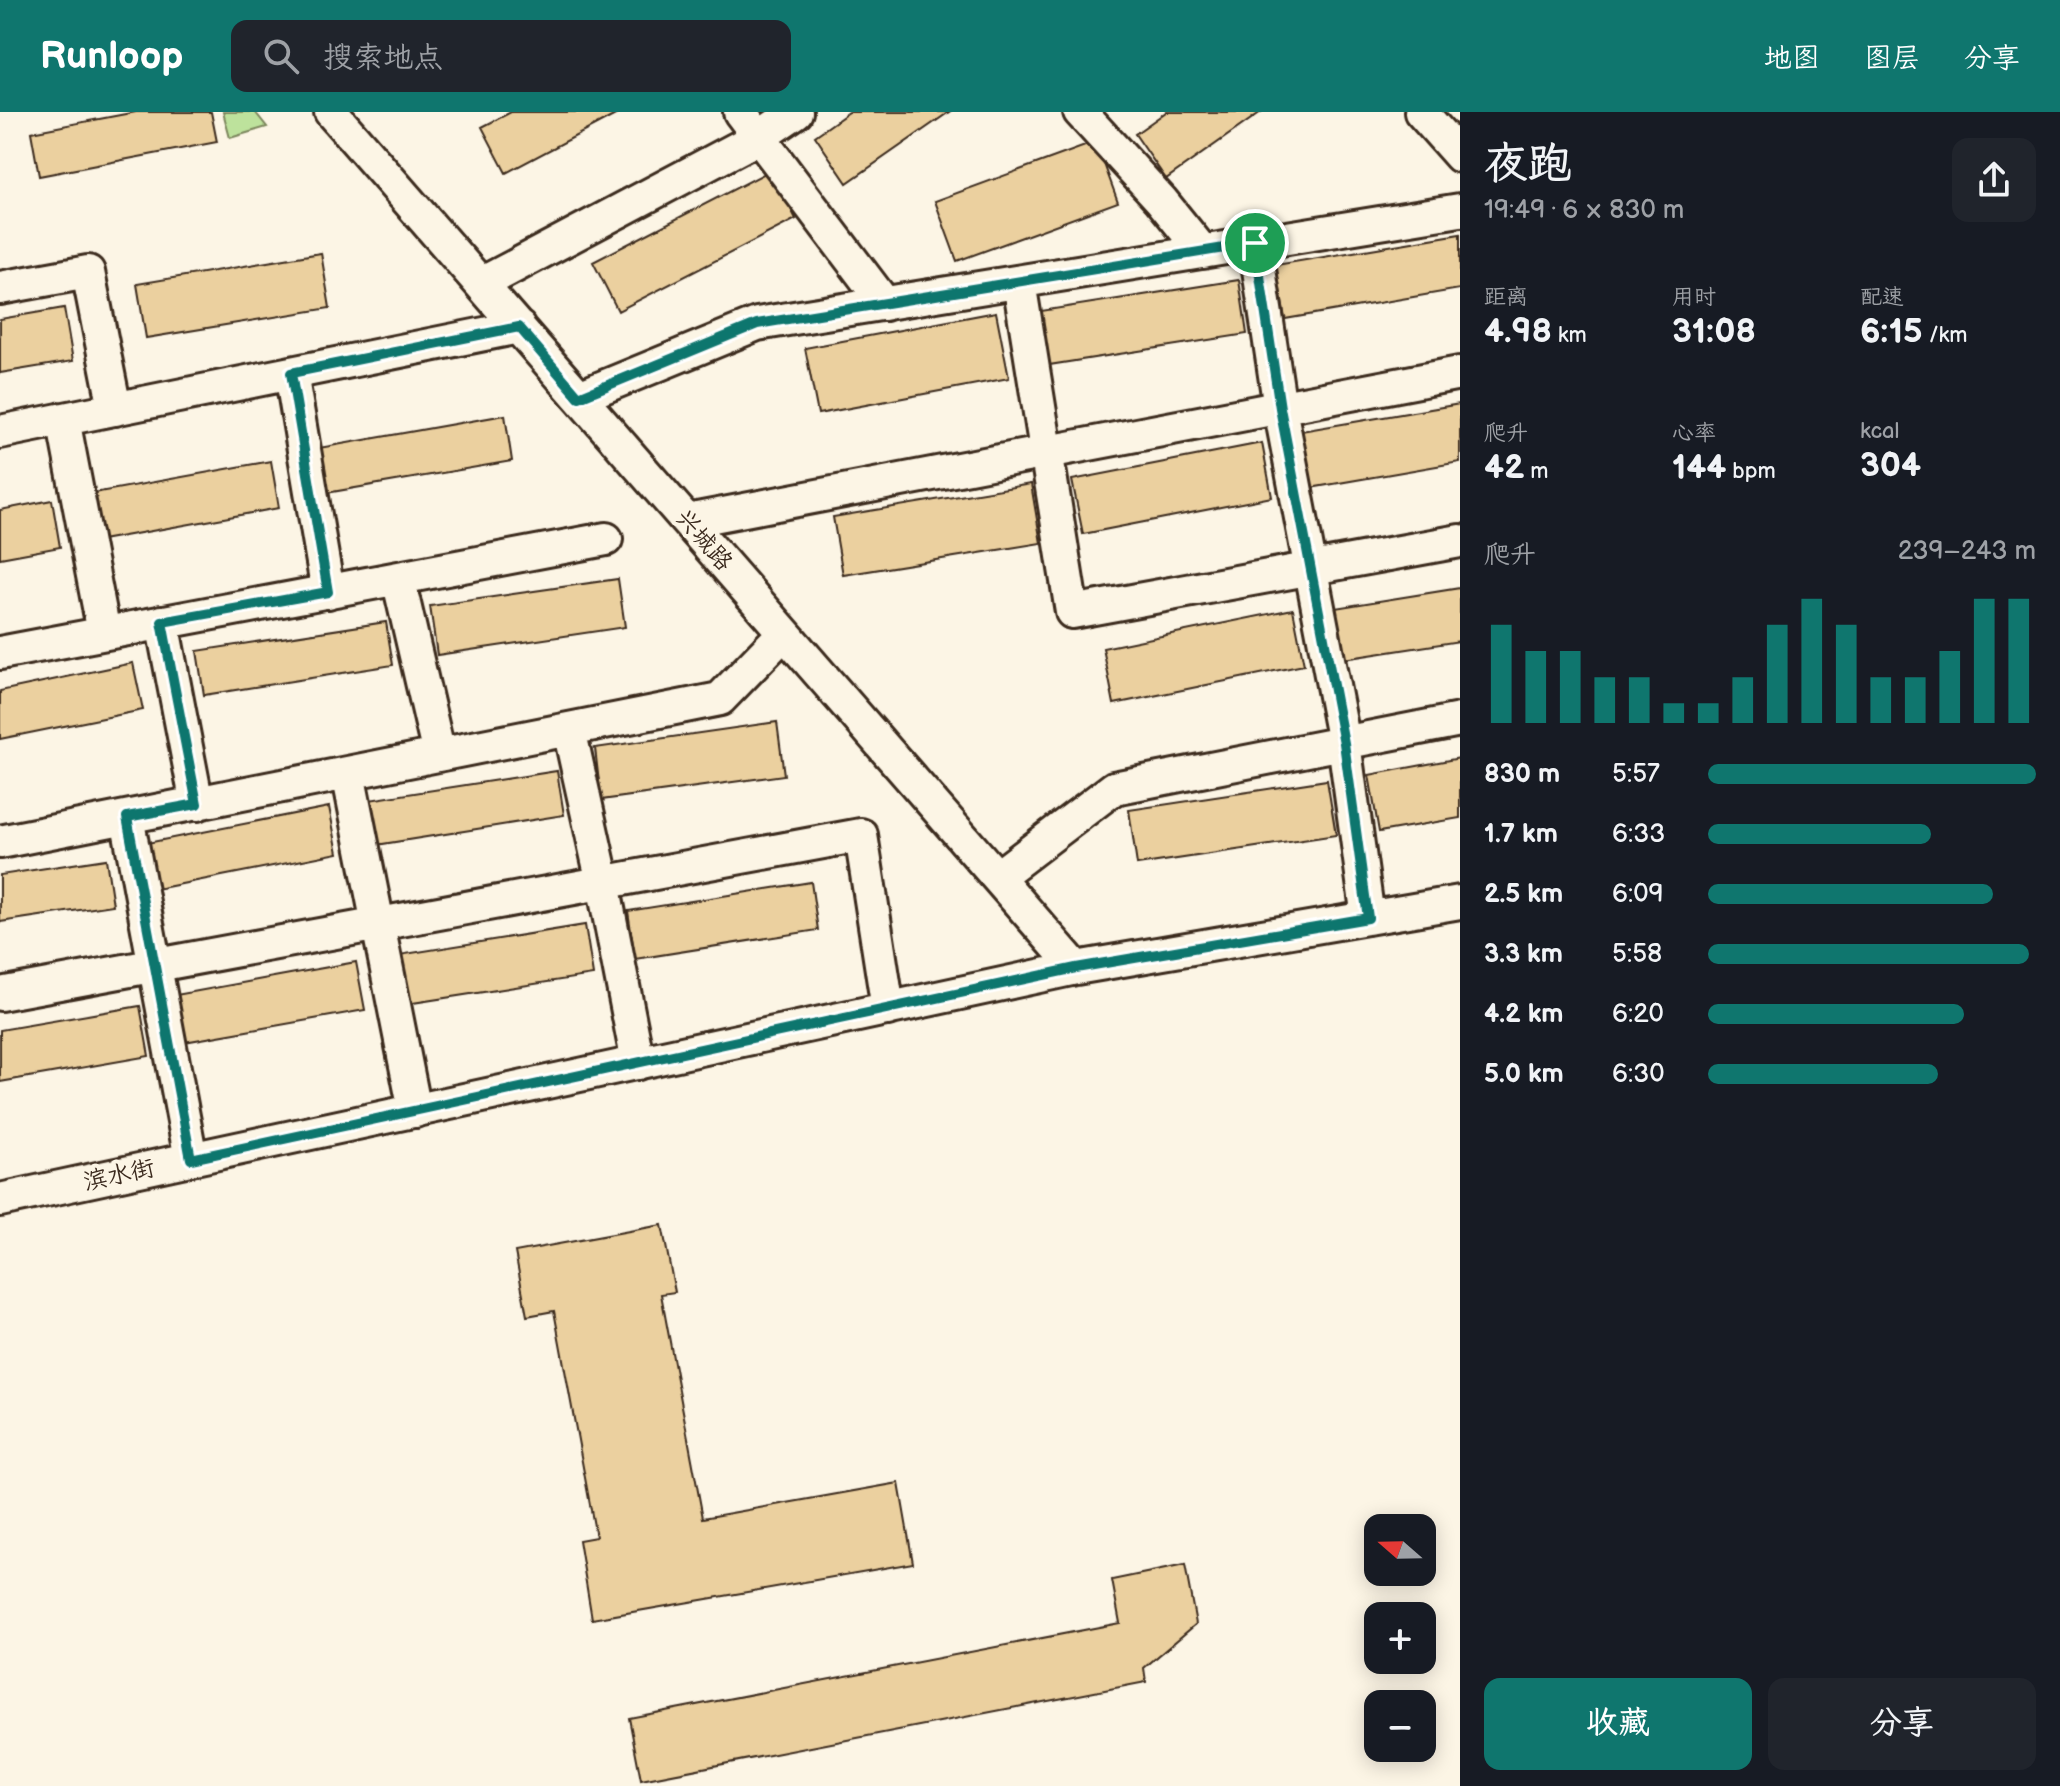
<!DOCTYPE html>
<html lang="zh">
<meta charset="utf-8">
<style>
:root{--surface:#171b24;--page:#20242c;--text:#f1f3f6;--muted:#9ea1a6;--accent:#0f766e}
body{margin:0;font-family:"Balsamiq Sans","LXGW WenKai TC",sans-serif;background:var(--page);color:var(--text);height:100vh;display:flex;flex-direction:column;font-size:30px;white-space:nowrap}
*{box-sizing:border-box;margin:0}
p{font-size:26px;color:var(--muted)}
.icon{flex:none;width:44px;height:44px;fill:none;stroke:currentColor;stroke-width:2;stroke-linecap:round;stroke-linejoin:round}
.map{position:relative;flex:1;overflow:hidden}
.panel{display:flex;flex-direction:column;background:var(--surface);width:600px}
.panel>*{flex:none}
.needle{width:52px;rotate:290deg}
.fabs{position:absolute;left:1364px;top:1402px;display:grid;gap:16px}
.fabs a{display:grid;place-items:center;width:72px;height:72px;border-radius:16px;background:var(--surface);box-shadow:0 4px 20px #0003;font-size:40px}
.pin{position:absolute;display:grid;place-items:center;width:68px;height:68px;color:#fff;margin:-34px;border:4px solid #fff;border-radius:50%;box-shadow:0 2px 8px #0007}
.round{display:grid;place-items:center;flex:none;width:84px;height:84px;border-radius:16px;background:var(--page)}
.overview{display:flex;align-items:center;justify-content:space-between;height:136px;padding:0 24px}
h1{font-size:44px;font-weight:600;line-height:60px}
.metrics{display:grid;grid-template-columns:repeat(3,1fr);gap:12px;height:136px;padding:8px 24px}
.metrics div{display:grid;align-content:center}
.metrics b{font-size:34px;font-weight:600}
.metrics small{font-size:22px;font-weight:400}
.metrics p{font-size:22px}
.chart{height:224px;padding:16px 24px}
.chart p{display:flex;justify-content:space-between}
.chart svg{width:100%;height:144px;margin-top:8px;stroke:var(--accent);stroke-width:6}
.button{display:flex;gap:16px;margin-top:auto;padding:16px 24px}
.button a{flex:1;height:92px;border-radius:16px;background:var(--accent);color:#fff;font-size:32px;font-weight:600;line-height:92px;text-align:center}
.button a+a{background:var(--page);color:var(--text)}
ul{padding:0 24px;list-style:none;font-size:26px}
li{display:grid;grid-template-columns:128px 96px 1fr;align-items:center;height:60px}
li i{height:20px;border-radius:10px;background:var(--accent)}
header{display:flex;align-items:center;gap:48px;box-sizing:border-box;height:112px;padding:0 40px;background:var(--accent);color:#fff}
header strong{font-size:38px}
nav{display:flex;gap:44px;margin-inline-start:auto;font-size:28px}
.search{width:560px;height:72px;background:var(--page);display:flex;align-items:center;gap:20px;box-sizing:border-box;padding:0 28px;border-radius:16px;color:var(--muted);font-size:30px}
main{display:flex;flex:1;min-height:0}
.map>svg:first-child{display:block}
.green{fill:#bde29c;stroke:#7c865d;stroke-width:2}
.building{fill:#ebd09f;stroke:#3b2a1e;stroke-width:2}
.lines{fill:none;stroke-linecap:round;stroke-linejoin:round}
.minor-casing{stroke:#3b2a1e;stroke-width:38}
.minor{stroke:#fcf5e5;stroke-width:32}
.route-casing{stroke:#fff;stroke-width:16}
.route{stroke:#0f766e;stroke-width:10}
.labels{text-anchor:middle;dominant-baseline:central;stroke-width:8;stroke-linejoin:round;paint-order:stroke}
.street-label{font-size:24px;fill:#3b2a1e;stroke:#fcf5e5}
</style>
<header>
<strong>Runloop</strong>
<div class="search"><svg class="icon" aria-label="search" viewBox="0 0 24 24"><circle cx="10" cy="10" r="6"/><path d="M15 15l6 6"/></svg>搜索地点</div>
<nav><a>地图</a><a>图层</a><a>分享</a></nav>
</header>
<main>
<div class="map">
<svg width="1460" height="1674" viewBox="0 0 1460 1674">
<rect width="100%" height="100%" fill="#fcf5e5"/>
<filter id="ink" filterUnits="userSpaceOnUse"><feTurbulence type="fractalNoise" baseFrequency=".0125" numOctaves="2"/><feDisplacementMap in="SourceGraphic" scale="16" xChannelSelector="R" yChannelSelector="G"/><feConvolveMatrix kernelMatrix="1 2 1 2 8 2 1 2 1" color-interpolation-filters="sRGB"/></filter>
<g filter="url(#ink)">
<path class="green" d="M223 0H255L267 15 230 26Z"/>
<path class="building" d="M136 0H211L217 30 39 64 31 20Z
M511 0H621L506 61 482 15Z
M849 0H949L847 71 815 24Z
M1166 0H1261L1166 67 1135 22Z
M1096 30 1118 90 957 149 935 89Z
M771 58 796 107 618 199 593 150Z
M1460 122V177L1285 207 1276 153Z
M321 141 330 196 146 226 137 172Z
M1239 168 1247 222 1049 253 1041 199Z
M64 196 73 249 0 261V207Z
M996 200 1009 266 818 302 805 236Z
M1460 292V350L1310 376 1301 319Z
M505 303 512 349 326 381 319 336Z
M1262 331 1272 385 1083 422 1072 368Z
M271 349 279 396 96 429 88 382Z
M1031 372 1041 431 843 463 833 405Z
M52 388 60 435 0 446V398Z
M618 467 625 515 437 543 430 494Z
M1460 476V529L1343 547 1335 496Z
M1293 497 1304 553 1114 592 1103 536Z
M386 510 393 553 204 583 197 539Z
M133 551 143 598 0 627V579Z
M777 610 784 663 601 688 595 636Z
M1460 646V706L1379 720 1369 663Z
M557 659 564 703 376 733 369 688Z
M1327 668 1336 723 1137 753 1129 698Z
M329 695 338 741 151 778 142 732Z
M106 747 113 793 0 810V763Z
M811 770 818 818 635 847 628 799Z
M585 813 593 863 406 892 399 843Z
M356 850 365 898 184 930 176 883Z
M140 894 149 944 0 970V918Z
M662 1113 675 1180 661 1182 703 1406 899 1371 913 1451 592 1507 579 1428 596 1425 554 1199 527 1204 515 1140Z
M1185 1453 1196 1512 1144 1556 1146 1570 641 1668 629 1606 1120 1511 1112 1468Z"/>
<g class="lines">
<defs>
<path id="minor" d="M331 0 1076 856
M740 0 885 192
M1080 0 1161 88 1203 140
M1421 0 1460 44
M1255 131 1280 296 1344 631 1368 806
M1019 170 1072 500 1460 429
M481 172 759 25 796 0
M0 176 88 160 115 297
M291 261 328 480
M579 285 757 212 1460 98
M63 307 104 521
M0 320 519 215
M687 409 1460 261
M398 466 439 643
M162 510 197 692
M0 541 606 427
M569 617 603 771 638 951
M348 661 415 999
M127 705 191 1047
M0 730 720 587 784 521
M997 765 1114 676 1460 608
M0 882 861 723 888 897
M0 1088 1076 856 1460 790"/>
</defs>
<use href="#minor" class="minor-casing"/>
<use href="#minor" class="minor"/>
</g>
</g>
<g class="lines" filter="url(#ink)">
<defs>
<path id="route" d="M1255 131 1280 296 1344 631 1368 806 1076 856 191 1047 127 705 197 692 162 510 328 480 291 261 519 215 579 285 757 212Z"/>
</defs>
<use href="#route" class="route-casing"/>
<use href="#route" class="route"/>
</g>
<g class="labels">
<g class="street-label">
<text transform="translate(704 428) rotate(49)">兴城路</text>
<text transform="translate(119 1063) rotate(-12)">滨水街</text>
</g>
</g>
</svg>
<div class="fabs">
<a><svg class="needle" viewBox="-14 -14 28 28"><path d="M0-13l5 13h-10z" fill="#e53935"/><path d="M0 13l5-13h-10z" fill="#9ea1a6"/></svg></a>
<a>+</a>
<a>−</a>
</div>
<div class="pin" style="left:1255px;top:131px;background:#1e9e55"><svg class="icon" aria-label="arrive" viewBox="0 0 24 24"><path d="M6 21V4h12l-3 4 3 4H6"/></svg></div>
</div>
<section class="panel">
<div class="overview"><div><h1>夜跑</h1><p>19:49 · 6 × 830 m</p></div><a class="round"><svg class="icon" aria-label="share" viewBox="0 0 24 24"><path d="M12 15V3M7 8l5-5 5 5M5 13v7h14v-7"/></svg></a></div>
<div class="metrics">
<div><p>距离</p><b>4.98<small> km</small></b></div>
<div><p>用时</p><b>31:08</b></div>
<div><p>配速</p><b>6:15<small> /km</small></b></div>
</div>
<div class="metrics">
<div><p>爬升</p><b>42<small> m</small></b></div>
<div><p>心率</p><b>144<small> bpm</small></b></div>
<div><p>kcal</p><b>304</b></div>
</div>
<div class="chart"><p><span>爬升</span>239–243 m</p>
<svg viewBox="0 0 160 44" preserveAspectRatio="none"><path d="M5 44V14M15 44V22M25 44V22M35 44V30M45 44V30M55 44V38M65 44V38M75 44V30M85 44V14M95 44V6M105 44V14M115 44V30M125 44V30M135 44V22M145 44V6M155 44V6"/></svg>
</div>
<ul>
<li><b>830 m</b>5:57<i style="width:100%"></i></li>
<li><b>1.7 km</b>6:33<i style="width:68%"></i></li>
<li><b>2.5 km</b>6:09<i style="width:87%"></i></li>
<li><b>3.3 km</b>5:58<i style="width:98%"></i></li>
<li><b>4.2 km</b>6:20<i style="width:78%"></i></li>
<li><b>5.0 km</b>6:30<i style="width:70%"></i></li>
</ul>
<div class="button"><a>收藏</a><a>分享</a></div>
</section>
</main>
